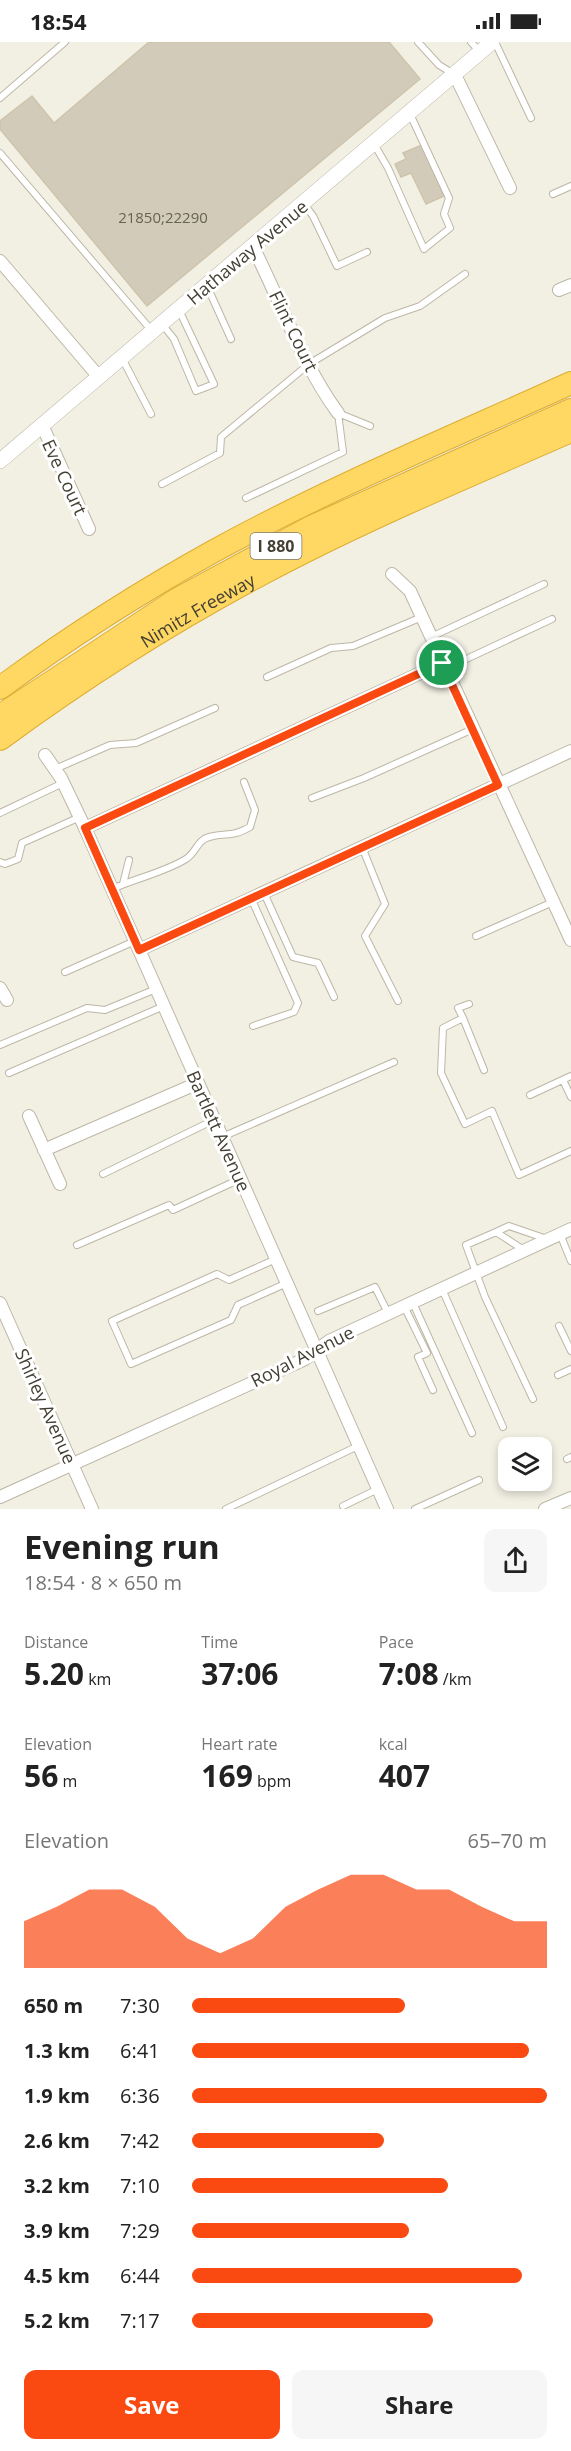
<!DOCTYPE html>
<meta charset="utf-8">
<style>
:root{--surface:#fff;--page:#f6f6f6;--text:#222;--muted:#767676;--accent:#fa4a12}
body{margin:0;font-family:"Open Sans",sans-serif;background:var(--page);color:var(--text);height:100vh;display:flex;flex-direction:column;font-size:22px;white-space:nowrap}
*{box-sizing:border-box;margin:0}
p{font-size:20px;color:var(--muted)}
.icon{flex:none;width:33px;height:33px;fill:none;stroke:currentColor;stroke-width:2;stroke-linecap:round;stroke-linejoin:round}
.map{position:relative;height:1467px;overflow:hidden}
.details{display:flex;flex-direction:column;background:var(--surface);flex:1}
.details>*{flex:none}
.tools{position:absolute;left:498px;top:1395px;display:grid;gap:12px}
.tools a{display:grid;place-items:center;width:54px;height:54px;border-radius:12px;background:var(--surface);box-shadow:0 3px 9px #0003;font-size:30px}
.pin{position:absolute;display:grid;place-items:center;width:51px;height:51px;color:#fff;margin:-26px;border:3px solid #fff;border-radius:50%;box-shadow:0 2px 6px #0007}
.round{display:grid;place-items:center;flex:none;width:63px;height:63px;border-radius:12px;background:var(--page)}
.overview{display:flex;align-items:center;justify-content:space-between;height:102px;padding:0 24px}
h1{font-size:33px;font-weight:700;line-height:45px}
.stats{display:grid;grid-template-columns:repeat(3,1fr);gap:9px;height:102px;padding:6px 24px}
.stats div{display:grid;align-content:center}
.stats b{font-size:30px;font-weight:700}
.stats small{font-size:16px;font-weight:400}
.stats p{font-size:16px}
.chart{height:168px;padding:12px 24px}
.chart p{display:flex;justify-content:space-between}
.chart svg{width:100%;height:108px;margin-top:6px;fill:var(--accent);opacity:.7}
.button{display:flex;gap:12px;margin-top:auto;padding:12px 24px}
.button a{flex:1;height:69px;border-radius:12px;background:var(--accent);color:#fff;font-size:24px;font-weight:700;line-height:69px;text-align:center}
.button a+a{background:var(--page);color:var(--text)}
ul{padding:0 24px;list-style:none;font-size:20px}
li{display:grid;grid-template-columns:96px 72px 1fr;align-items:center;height:45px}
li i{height:15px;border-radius:8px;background:var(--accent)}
.status{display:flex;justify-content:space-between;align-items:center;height:42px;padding:0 30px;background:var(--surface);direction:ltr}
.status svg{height:16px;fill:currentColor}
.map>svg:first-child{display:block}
.building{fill:#d3cbb9;stroke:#cec4ac;stroke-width:1.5}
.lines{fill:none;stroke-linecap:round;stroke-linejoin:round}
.service-casing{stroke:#bdb7a6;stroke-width:8}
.minor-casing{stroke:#bdb7a6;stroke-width:14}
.tertiary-casing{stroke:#bdb7a6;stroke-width:16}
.motorway-casing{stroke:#ddad32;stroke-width:24}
.service{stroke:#fff;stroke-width:6}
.minor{stroke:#fff;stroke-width:12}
.tertiary{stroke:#fff;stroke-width:15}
.motorway{stroke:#fed862;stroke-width:22}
.route-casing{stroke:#fff;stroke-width:12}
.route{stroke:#fa4a12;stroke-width:8}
.labels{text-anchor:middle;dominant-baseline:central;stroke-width:6;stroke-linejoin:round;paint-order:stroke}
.number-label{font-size:15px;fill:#676254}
.shield{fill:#fff;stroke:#7b7970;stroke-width:1.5}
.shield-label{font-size:16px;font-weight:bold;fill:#433f33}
.street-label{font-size:18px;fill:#433f33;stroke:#fff}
</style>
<div class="status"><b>18:54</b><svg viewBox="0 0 49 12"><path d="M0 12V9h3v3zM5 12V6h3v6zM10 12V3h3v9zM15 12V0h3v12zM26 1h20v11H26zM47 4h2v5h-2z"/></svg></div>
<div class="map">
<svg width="571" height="1467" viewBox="0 0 571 1467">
<rect width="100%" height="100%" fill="#f2efe3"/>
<path class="building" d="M149 0H389L420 37 147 264 0 87V79L32 54 54 81Z
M422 103 444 154 426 162 411 131 401 135 395 122 406 117 403 111Z"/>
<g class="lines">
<defs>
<path id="service" d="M418 0 439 23 452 31
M471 0 480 10
M495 0 531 76
M0 56 65 0
M374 102 388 126 424 207 450 186 444 172 449 156 410 72
M0 111 152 289
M553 152 571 144
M304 162 313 174 337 224 367 210
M207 244 231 297
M162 282 174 297 196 349 214 342 179 268
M122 316 151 372
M338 371 370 384
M162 442 220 411 221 395 309 322 385 276 420 264 465 232
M246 456 343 410 338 371
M431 595 544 542
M445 627 552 577
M267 635 331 606 353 604 422 575
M55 727 110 703 136 701 215 666
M312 756 364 736 473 687
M0 771 63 741
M362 805 385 862 365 894 398 959
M0 820 5 822 18 817 22 801 80 775
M123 842 129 818
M112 847C136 836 163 831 186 817 196 811 197 798 209 795 228 790 230 796 250 785L255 768 244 740
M264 851 293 915 318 921 334 955
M251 856 298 961 294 970 253 984
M476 894 553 860
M65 930 135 899
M463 976 458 966 469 962
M0 1003 87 966 105 968 156 947
M484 1028 463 976 443 986 441 1031 465 1082 492 1069 519 1133 571 1109
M9 1031 164 964
M563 1038 571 1055
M530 1053 571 1034
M222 1095 394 1020
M103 1132 214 1078
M496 1190 509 1184 547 1197
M560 1192 571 1219
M77 1203 169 1163 173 1168 240 1137
M524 1208 496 1190 466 1203 485 1255 533 1357
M276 1217 229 1238 217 1232 112 1279 131 1322 231 1278 238 1263 287 1241
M442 1247 503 1385
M413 1261 472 1391
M404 1264 427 1311 418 1315 433 1348
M318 1269 375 1245 388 1271
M559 1284 571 1309
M558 1333 571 1327
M567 1417 571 1415
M343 1464 378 1447
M226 1467 358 1404
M415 1467 479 1438"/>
<path id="minor" d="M455 33 510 146
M253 205C281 260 302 322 338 371
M0 219 99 335
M559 248 571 243
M42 383 89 487
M392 532 410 549 571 898
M45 713 61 736 85 786 387 1467
M85 786 442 621
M139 908 571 709
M0 946 7 958
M29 1074 60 1142
M44 1108 198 1041
M0 1261 92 1467
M0 1455 305 1317 329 1299 571 1187
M545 1467 571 1456"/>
<path id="tertiary" d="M0 419 492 0"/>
<g id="motorway">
<path d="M0 646C68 596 140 550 214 509 329 446 452 395 571 341"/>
<path d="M0 674 176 558 311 485 571 368"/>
<path id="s1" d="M0 697C94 628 193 566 298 513 387 468 480 429 571 389"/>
</g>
</defs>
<use href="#service" class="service-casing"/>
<use href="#minor" class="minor-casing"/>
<use href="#tertiary" class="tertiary-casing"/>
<use href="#motorway" class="motorway-casing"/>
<use href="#service" class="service"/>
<use href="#minor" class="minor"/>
<use href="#tertiary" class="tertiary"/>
<use href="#motorway" class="motorway"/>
</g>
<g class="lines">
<defs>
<path id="route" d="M442 621 498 743 139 908 85 786Z"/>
</defs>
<use href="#route" class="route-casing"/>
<use href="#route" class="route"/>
</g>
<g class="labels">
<g class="number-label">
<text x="163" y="175">21850;22290</text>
</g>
<rect class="shield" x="250.5" y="491" width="51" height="26" rx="4.5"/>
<g class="shield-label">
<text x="276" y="504">I 880</text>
</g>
<g class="street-label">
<text transform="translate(247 210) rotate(-40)">Hathaway Avenue</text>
<text transform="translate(294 289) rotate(64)">Flint Court</text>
<text transform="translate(65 435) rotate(65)">Eve Court</text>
<text stroke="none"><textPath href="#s1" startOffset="236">Nimitz Freeway</textPath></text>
<text transform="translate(219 1089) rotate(66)">Bartlett Avenue</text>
<text transform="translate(302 1314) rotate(-27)">Royal Avenue</text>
<text transform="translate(46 1364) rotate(66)">Shirley Avenue</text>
</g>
</g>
</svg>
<div class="tools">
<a><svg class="icon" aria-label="layers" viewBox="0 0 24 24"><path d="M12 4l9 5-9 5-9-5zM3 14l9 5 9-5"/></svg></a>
</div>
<div class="pin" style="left:442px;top:621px;background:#1e9e55"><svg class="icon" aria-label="arrive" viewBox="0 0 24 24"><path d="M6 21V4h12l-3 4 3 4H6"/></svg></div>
</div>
<section class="details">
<div class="overview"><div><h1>Evening run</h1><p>18:54 · 8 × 650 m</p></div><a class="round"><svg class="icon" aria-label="share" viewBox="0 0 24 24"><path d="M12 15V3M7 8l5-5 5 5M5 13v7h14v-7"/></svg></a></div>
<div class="stats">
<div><p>Distance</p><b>5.20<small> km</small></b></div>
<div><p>Time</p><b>37:06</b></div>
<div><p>Pace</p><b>7:08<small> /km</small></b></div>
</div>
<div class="stats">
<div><p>Elevation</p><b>56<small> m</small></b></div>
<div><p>Heart rate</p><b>169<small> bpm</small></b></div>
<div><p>kcal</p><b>407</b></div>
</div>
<div class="chart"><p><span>Elevation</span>65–70 m</p>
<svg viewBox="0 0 160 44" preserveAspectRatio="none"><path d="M0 44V25L10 19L20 12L30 12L40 19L50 32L60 38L70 32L80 19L90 12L100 6L110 6L120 12L130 12L140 19L150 25L160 25V44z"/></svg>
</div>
<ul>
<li><b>650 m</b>7:30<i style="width:60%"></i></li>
<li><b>1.3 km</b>6:41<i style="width:95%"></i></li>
<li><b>1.9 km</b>6:36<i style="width:100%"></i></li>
<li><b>2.6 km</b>7:42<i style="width:54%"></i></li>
<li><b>3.2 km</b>7:10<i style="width:72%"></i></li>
<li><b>3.9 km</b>7:29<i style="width:61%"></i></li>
<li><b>4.5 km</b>6:44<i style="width:93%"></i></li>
<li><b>5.2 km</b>7:17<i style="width:68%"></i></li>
</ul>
<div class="button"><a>Save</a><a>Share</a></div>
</section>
